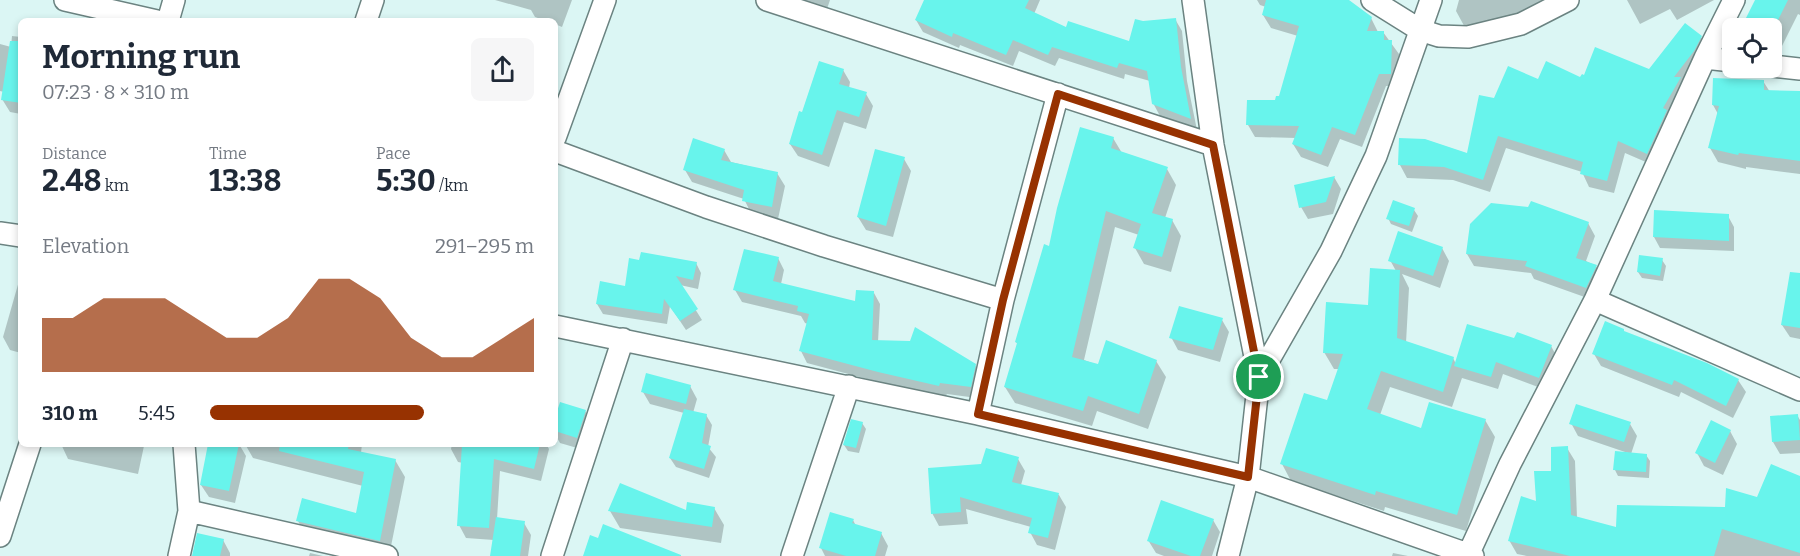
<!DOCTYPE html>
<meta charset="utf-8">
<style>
:root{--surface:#fff;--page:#f6f6f7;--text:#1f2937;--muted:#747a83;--accent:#973201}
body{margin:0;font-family:Bitter,serif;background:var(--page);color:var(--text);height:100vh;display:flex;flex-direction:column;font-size:22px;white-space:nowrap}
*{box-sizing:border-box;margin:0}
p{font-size:20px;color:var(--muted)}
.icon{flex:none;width:33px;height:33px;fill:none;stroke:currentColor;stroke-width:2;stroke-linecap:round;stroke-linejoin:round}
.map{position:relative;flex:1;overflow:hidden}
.side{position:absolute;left:18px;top:18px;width:540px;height:429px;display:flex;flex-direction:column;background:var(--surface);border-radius:9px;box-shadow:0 3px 9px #0003}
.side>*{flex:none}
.fabs{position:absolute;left:1722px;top:18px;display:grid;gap:12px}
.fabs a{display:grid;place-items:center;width:60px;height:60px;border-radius:9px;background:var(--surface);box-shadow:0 3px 9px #0003;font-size:30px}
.pin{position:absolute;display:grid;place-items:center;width:51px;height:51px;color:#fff;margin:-26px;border:3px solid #fff;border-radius:50%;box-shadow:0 2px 6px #0007}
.round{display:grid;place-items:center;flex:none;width:63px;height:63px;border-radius:9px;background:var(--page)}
.head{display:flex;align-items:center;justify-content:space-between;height:102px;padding:0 24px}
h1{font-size:33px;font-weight:700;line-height:45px}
.stats{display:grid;grid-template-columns:repeat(3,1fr);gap:9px;height:102px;padding:6px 24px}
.stats div{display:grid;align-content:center}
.stats b{font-size:30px;font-weight:700}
.stats small{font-size:16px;font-weight:400}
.stats p{font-size:16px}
.chart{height:168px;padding:12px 24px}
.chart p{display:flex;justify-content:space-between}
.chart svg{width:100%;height:108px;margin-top:6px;fill:var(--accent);opacity:.7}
ul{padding:0 24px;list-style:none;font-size:20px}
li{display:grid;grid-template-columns:96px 72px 1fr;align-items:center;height:45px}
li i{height:15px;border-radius:8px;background:var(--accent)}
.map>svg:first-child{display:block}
.shadow{fill:#0003}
.building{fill:#68f4ec}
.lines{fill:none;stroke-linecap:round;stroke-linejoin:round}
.minor-casing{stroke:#6b8381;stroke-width:24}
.minor{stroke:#fff;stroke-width:21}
.route-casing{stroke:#fff;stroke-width:12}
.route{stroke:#973201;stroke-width:8}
</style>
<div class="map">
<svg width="1800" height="556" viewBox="0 0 1800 556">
<rect width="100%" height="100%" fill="#dbf6f4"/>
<path class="shadow" d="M495 0H572L562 27 555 24V21H546L535 17 531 10Z
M788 0H830L825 15Z
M925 0H1040L1034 14 1067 29 1130 43 1143 22 1175 19 1182 31 1187 81 1197 130 1160 116 1153 103 1150 81 1125 74 1124 79 1059 58 1055 66 1019 51 1013 66 960 45 959 48 923 32 916 20Z
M1257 0H1347L1371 18 1378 32H1383L1399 54 1398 86H1386L1362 147 1340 139 1328 167 1301 157 1293 144 1296 138 1255 137 1248 125 1280 98 1298 36 1271 28 1263 15 1266 7 1260 5Z
M1459 0H1547L1541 17 1468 33 1456 11Z
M1627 0H1714L1677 20 1670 9 1640 24Z
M1757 0H1800V15L1798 14 1774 62 1772 61V28H1743Z
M12 36 21 37V114L10 112 2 99 4 92 0 91V44L11 47Z
M1701 37 1708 50 1655 166 1625 153 1614 193 1589 187 1582 172 1506 148 1490 192 1453 180 1407 178 1400 165 1468 155 1495 100 1539 81 1581 79 1649 71Z
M843 70 850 82 849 88 866 94 873 106 866 129 844 122 829 167 798 156 790 144 803 114Z
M1763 81 1770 92H1800V174L1746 167V169L1718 162 1710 148 1718 114 1713 105Z
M1113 138 1122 153 1167 169 1176 185 1165 218 1172 220 1181 236 1171 272 1144 264 1135 248 1139 235 1115 227 1084 360 1100 366 1156 361 1166 377 1148 429 1097 411 1092 426 1015 403 1005 387 1018 345 1016 342 1051 248Z
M724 150 731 162 777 173 785 186 778 219 751 213 744 199 692 182 685 170Z
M904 159 911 171 893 237 866 230 858 217Z
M1334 177 1341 189 1333 214 1308 219 1301 207Z
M1414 210 1418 216 1412 232 1391 224 1388 218Z
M1728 216 1734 227V251L1660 248 1654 237Z
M1588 223 1595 236 1586 261 1596 266 1603 279 1593 300 1534 279 1531 273 1474 266 1467 254Z
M1442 248 1449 261 1440 288 1402 274 1409 288 1406 343 1453 358 1456 364 1515 340 1551 346 1558 359 1546 390 1503 374 1498 389 1462 378 1452 407 1390 387 1380 415 1422 429 1485 420 1495 437 1466 531 1385 507 1384 511 1291 481 1282 464 1327 402 1339 369H1334L1324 352 1370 306 1396 271 1390 260Z
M778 258 784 270 781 284 856 303 874 293 880 304 878 342 975 365 982 377 977 398 947 394 945 397 886 384 807 363 801 351 808 324 805 323 801 316 742 302 735 290Z
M1662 260 1666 266 1663 281 1642 278 1638 272Z
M696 263 701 273 698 289 680 285 702 320 686 330 670 306 667 324 603 314 597 304Z
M21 274V353L10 350 3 337Z
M1800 297V339L1790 337 1782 325Z
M1222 320 1229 332 1220 362 1178 350 1171 337Z
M1625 334 1738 380 1746 392 1733 418 1681 392 1679 397 1601 366 1594 354Z
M690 386 697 399 693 413 706 415 712 425 708 447 716 457 709 478 676 467 670 458 684 413 650 404 643 392Z
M585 411 593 424 584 450 560 443 555 434V423Z
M1797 415 1800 420V453L1780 454 1773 442Z
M862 423 866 429 859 453 848 451 844 445Z
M1571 423 1630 424 1637 436 1631 454 1646 455 1650 461 1649 478 1618 476 1615 470 1628 453 1578 436Z
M1730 431 1737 444 1723 475 1704 466 1697 453Z
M61 444H143L144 446 138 474 68 459Z
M209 444H239L246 456 235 503 209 497 201 485Z
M245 444H362L361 453 395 460 405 477 389 556 307 538 298 521 357 515 363 486 253 458Z
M452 444H546L549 449 541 481 500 471 497 519 524 523 531 535 528 556H492L494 540 466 538 459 525 463 463 458 462 451 449Z
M1567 448 1575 461 1577 518 1617 529 1727 508 1758 499 1800 478V556H1527L1517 554 1509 540 1538 503Z
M1018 459 1025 471 1021 485 1059 495 1066 507 1055 550 1037 545 1030 532 1031 527 966 509 968 524 939 526 932 513 983 465Z
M714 508 724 525 721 543 620 528 610 511 687 512Z
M853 520 856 526 881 533 888 546 885 556H825L821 548Z
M1213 520 1220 532 1212 556H1164L1156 553 1148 540Z
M223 540 230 553V556H193Z
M310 553 323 556H309Z
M1393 553 1408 556H1392Z"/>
<path class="building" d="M924 0H1029L1025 8 1066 27 1068 21 1129 41 1135 19 1143 21 1176 18 1181 67 1191 119 1152 104 1147 71 1119 63 1117 68 1052 47 1048 55 1013 40 1006 55 953 33 952 37 915 20Z
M1266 0H1349L1372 17 1367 31H1384V40H1392L1391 74H1379L1355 135 1332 127 1321 155 1292 144 1299 126 1246 125 1247 100H1275L1276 96H1279L1299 26 1262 15Z
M1755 0H1788L1774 28H1741Z
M1685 23 1702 36 1694 51 1674 77H1681L1663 108 1667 110 1647 154 1618 141 1607 181 1580 174 1583 162 1498 136 1483 180 1444 167 1398 165 1399 138 1425 139 1467 153 1479 95 1494 98 1508 66 1538 79 1546 61 1580 77 1582 74 1584 75 1595 47 1649 69Z
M10 41H21V103L1 100Z
M819 61 844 69 839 84 867 92 859 117 837 110 822 155 789 144 799 111 802 112Z
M1713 78 1764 80V90L1800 91V161L1739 153 1738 155 1708 148 1719 106 1712 105Z
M1080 127 1114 137 1111 148 1168 167 1152 213 1173 219 1162 257 1133 248 1141 224 1106 211 1072 357 1098 364 1106 340 1157 360 1139 414 1088 396 1083 411 1004 387 1017 343 1015 342 1044 244 1049 246 1057 208Z
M693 138 725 149 721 160 778 172 772 207 742 201 744 190 683 170Z
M875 149 905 157 886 226 857 217Z
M1335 176 1326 202 1299 208 1294 185Z
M1393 200 1415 208 1409 226 1386 219Z
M1531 201 1589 222 1576 258 1597 265 1586 288 1525 266 1527 261 1466 254 1470 224 1491 203 1528 207Z
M1654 210 1729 214V241L1653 237Z
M1398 231 1443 247 1433 276 1388 261Z
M744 249 779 257 773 281 855 301 856 290 874 291 872 340 910 341 915 327 976 364 971 387 940 383 939 386 878 372 799 351 809 314 797 311 798 306 733 290Z
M641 252 697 262 693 280 676 276 698 309 680 321 664 299 662 314 596 304 600 281 625 286 629 258 639 260Z
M1639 255 1663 258 1660 276 1637 272Z
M1370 268 1400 270 1397 338 1454 357 1443 392 1381 371 1367 409 1421 428 1429 402 1486 419 1457 515 1376 491 1375 495 1280 464 1304 393 1327 400 1343 354 1323 353 1326 302 1368 305Z
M1790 272 1800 273V328L1781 325Z
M1179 306 1223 318 1213 350 1169 338Z
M1605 321 1624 329V331L1707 363 1739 379 1726 406 1674 380 1672 385 1592 354Z
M1467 324 1514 338 1517 332 1552 345 1539 378 1496 362 1491 377 1454 366Z
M646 373 691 385 686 404 641 392Z
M560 402 586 410 577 438 555 431V418Z
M1576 404 1631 422 1624 442 1569 424Z
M684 409 707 414 702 443 711 446 704 469 669 458Z
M1798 414 1800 440 1772 442 1770 416Z
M851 419 863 422 856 448 843 445Z
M1711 420 1731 430 1715 463 1695 453Z
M208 444H239L229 491 200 485Z
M280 444H349L348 449 396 459 380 541 296 521 302 498 356 513 364 472 279 451Z
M462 444H540L534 469 494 459 489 528 457 526Z
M1568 446 1571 515 1616 527 1617 505 1725 507 1726 488 1757 497 1771 464 1800 476V553L1722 529 1714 556H1570L1508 541 1521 496 1536 501 1534 471H1551V447Z
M986 448 1019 457 1012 482 1059 493 1048 538 1028 533 1032 518 960 497 961 512 931 514 928 468 981 464Z
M1615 451 1647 454 1646 472 1613 470Z
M620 483 686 510 687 502 715 507 712 527 608 511Z
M1161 500 1214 519 1200 556H1191L1147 541Z
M830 512 854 519 852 523 882 532 875 556H846L819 548Z
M496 517 525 521 520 556H490Z
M603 524 681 555V556H583L590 535 598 538Z
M197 533 224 539 220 556H192Z"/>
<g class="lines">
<defs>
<path id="minor" d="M65 0 157 21
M767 0 1213 145
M1193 0 1213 145 1259 377
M1372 0 1420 30 1439 36 1468 37 1521 24 1568 0
M168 21 174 0
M366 21 373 0
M1705 58 1732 61
M1772 66 1800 69
M555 138 605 0
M555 151 706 207 824 246 1003 300
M0 233 21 236
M1595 300 1800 390
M555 326 978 414 1248 477 1473 556
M978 414 1003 300 1058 94
M189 511 387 556
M0 536 30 444
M1468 555 1510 464 1595 300 1705 58 1734 0
M179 556 189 511 184 444
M552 556 623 339
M792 556 849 386
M1228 556 1248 477 1259 377 1331 251 1376 156 1431 0"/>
</defs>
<use href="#minor" class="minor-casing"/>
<use href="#minor" class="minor"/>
</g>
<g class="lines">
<defs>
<path id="route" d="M1058 94 1213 145 1259 377 1248 477 978 414 1003 300Z"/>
</defs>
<use href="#route" class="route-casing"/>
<use href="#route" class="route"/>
</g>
</svg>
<div class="fabs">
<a><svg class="icon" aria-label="locate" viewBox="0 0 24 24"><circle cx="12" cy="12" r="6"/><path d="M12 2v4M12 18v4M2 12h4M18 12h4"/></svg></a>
</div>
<div class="pin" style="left:1259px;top:377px;background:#1e9e55"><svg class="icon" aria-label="arrive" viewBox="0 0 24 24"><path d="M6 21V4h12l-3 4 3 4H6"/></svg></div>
<section class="side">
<div class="head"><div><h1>Morning run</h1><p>07:23 · 8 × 310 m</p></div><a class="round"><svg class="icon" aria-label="share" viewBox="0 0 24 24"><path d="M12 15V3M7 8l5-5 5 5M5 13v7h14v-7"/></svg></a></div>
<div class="stats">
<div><p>Distance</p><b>2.48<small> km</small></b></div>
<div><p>Time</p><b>13:38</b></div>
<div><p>Pace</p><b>5:30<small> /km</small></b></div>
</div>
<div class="chart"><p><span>Elevation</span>291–295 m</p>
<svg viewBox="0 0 160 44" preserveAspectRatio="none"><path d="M0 44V22L10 22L20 14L30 14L40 14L50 22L60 30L70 30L80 22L90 6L100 6L110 14L120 30L130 38L140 38L150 30L160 22V44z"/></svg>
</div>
<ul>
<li><b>310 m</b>5:45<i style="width:66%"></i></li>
</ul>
</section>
</div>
